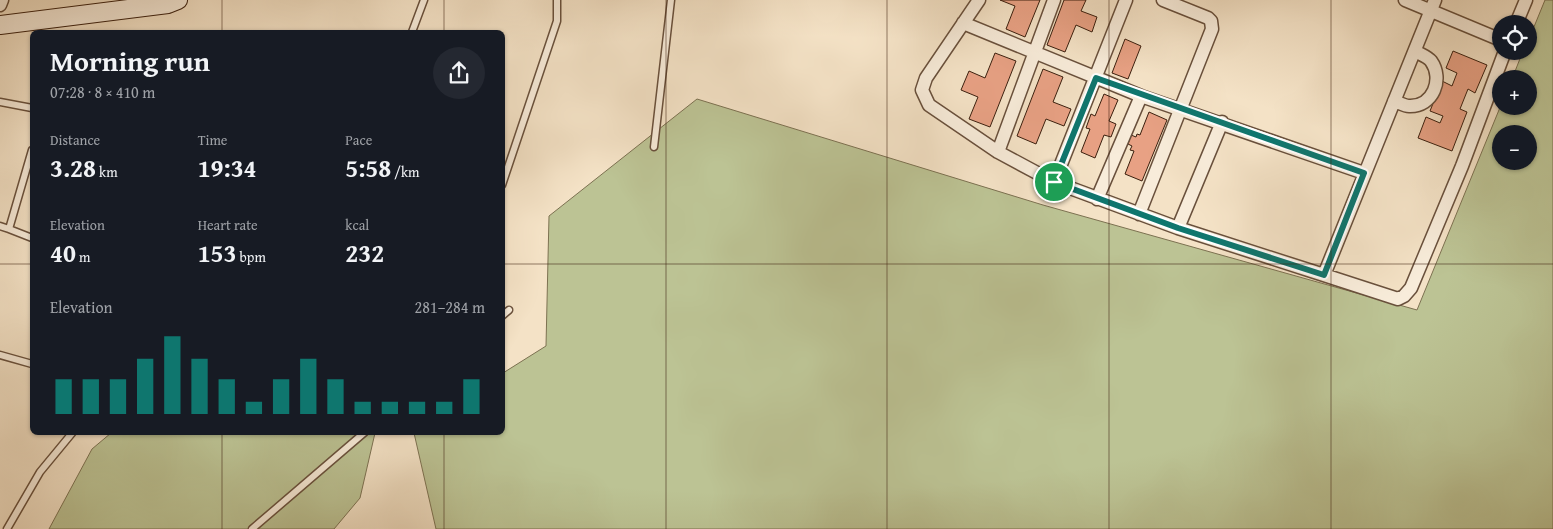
<!DOCTYPE html>
<meta charset="utf-8">
<style>
:root{--surface:#171b24;--page:#242831;--text:#f1f3f6;--muted:#9ea1a6;--accent:#0f766e}
body{margin:0;font-family:"Gentium Book Plus",serif;background:var(--page);color:var(--text);height:100vh;display:flex;flex-direction:column;font-size:19px;white-space:nowrap}
*{box-sizing:border-box;margin:0}
p{font-size:16px;color:var(--muted)}
.icon{flex:none;width:28px;height:28px;fill:none;stroke:currentColor;stroke-width:2;stroke-linecap:round;stroke-linejoin:round}
.map{position:relative;flex:1;overflow:hidden}
.sheet{position:absolute;left:30px;top:30px;width:475px;height:405px;display:flex;flex-direction:column;background:var(--surface);border-radius:8px;box-shadow:0 1px 4px #0004}
.sheet>*{flex:none}
.buttons{position:absolute;left:1492px;top:15px;display:grid;gap:10px}
.buttons a{display:grid;place-items:center;width:45px;height:45px;border-radius:50%;background:var(--surface);box-shadow:0 1px 4px #0004;font-size:25px}
.pin{position:absolute;display:grid;place-items:center;width:42px;height:42px;color:#fff;margin:-21px;border:2px solid #fff;border-radius:50%;box-shadow:0 1px 5px #0007}
.round{display:grid;place-items:center;flex:none;width:52px;height:52px;border-radius:26px;background:var(--page)}
.head{display:flex;align-items:center;justify-content:space-between;height:85px;padding:0 20px}
h1{font-size:28px;font-weight:700;line-height:38px}
.stats{display:grid;grid-template-columns:repeat(3,1fr);gap:8px;height:85px;padding:5px 20px}
.stats div{display:grid;align-content:center}
.stats b{font-size:25px;font-weight:700}
.stats small{font-size:14px;font-weight:400}
.stats p{font-size:14px}
.chart{height:140px;padding:10px 20px}
.chart p{display:flex;justify-content:space-between}
.chart svg{width:100%;height:90px;margin-top:5px;stroke:var(--accent);stroke-width:6}
.map>svg:first-child{display:block}
.green{fill:#bcc394;stroke:#7c7151;fill-rule:evenodd}
.building{fill:#e8a184;stroke:#3b1f0e}
.lines{fill:none;stroke-linecap:round;stroke-linejoin:round}
.lane-casing{stroke:#69503c;stroke-width:9}
.street-casing{stroke:#69503c;stroke-width:15}
.secondary-casing{stroke:#3b1f0e;stroke-width:20}
.lane{stroke:#f8ecda;stroke-width:6}
.street{stroke:#f8ecda;stroke-width:12}
.secondary{stroke:#f8ecda;stroke-width:18}
.route-casing{stroke:#fff;stroke-width:10}
.route{stroke:#0f766e;stroke-width:6}
.grid{fill:none;stroke:#3b1f0e;stroke-width:1;stroke-opacity:0.55}
</style>
<div class="map">
<svg width="1553" height="529" viewBox="0 0 1553 529">
<rect width="100%" height="100%" fill="#f4e2c6"/>
<filter id="stains"><feTurbulence type="fractalNoise" baseFrequency=".004" numOctaves="4"/><feColorMatrix values="0 0 0 0 .2 0 0 0 0 .09 0 0 0 0 .02 0 0 0 .5 -.17"/></filter>
<radialGradient id="worn" r=".72"><stop offset=".6" stop-color="#630" stop-opacity="0"/><stop offset="1" stop-color="#630" stop-opacity=".3"/></radialGradient>
<path class="green" d="M1545 0H1553V529H436L414 433 502 432 503 373 546 346 549 216 697 99 1043 205 1417 310 1501 105 1529 106V79H1512L1523 51H1529V39ZM1501 134H1529V161H1501Z
M111 433H375L360 498 334 529H49L92 449Z"/>
<path class="building" d="M1000 0H1040L1025 37 1006 29 1015 6Z
M1064 0H1086L1081 11 1097 17 1092 32 1076 25 1065 52 1047 45Z
M1125 39 1141 46 1128 79 1112 73Z
M1453 51 1487 65 1475 93 1468 89 1460 109 1467 112 1452 151 1418 138 1426 117 1440 123 1443 116 1430 111 1442 81 1452 86 1457 73 1446 68Z
M995 53 1016 61 990 127 969 119 978 97 961 90 969 71 985 78Z
M1043 69 1063 77 1053 102 1071 109 1064 126 1046 119 1036 144 1017 136Z
M1104 94 1118 100 1109 121 1116 124 1111 137 1104 135 1095 158 1081 152 1090 129 1086 128 1091 114 1095 116Z
M1149 112 1167 120 1142 181 1125 174 1134 151 1130 150 1132 146 1128 144 1131 135 1136 137 1137 134 1140 135Z"/>
<g class="lines">
<defs>
<path id="lane" d="M412 32 424 0
M0 102 32 108
M654 147 671 0
M32 150 9 229 32 238
M502 185 557 21V0
M0 226 9 229
M502 316 509 310
M0 355 32 364
M7 529 40 472 73 432
M252 529 365 432"/>
<path id="street" d="M979 0 926 78 922 90 929 105 998 152 1054 182 1178 228 1324 275 1435 0
M1405 0 1501 40
M0 5 2 0
M963 23 1141 96 1364 173
M1516 24 1526 0
M1394 101C1398 102 1404 106 1409 106 1433 107 1444 79 1431 61 1428 57 1420 54 1415 51
M998 152 1054 0
M1054 182 1126 0
M1097 199 1141 96
M1139 214 1212 29 1211 21 1208 18 1163 0
M1178 228 1222 122
M1324 275 1398 299 1404 296 1411 288 1462 166 1505 51"/>
<path id="secondary" d="M0 25 168 4 178 0"/>
</defs>
<use href="#lane" class="lane-casing"/>
<use href="#street" class="street-casing"/>
<use href="#secondary" class="secondary-casing"/>
<use href="#lane" class="lane"/>
<use href="#street" class="street"/>
<use href="#secondary" class="secondary"/>
</g>
<g class="lines">
<defs>
<path id="route" d="M1096 78 1364 173 1324 275 1178 228 1054 182Z"/>
</defs>
<use href="#route" class="route-casing"/>
<use href="#route" class="route"/>
</g>
<path class="grid" d="M222 0V32M444 0V32M666 0V529M887 0V529M1109 0V529M1331 0V529M0 264H32M502 264H1553M222 432V529M444 432V529"/>
<rect width="100%" height="100%" filter="url(#stains)"/>
<rect width="100%" height="100%" fill="url(#worn)"/>
</svg>
<div class="buttons">
<a><svg class="icon" aria-label="locate" viewBox="0 0 24 24"><circle cx="12" cy="12" r="6"/><path d="M12 2v4M12 18v4M2 12h4M18 12h4"/></svg></a>
<a>+</a>
<a>−</a>
</div>
<div class="pin" style="left:1054px;top:182px;background:#1e9e55"><svg class="icon" aria-label="arrive" viewBox="0 0 24 24"><path d="M6 21V4h12l-3 4 3 4H6"/></svg></div>
<section class="sheet">
<div class="head"><div><h1>Morning run</h1><p>07:28 · 8 × 410 m</p></div><a class="round"><svg class="icon" aria-label="share" viewBox="0 0 24 24"><path d="M12 15V3M7 8l5-5 5 5M5 13v7h14v-7"/></svg></a></div>
<div class="stats">
<div><p>Distance</p><b>3.28<small> km</small></b></div>
<div><p>Time</p><b>19:34</b></div>
<div><p>Pace</p><b>5:58<small> /km</small></b></div>
</div>
<div class="stats">
<div><p>Elevation</p><b>40<small> m</small></b></div>
<div><p>Heart rate</p><b>153<small> bpm</small></b></div>
<div><p>kcal</p><b>232</b></div>
</div>
<div class="chart"><p><span>Elevation</span>281–284 m</p>
<svg viewBox="0 0 160 44" preserveAspectRatio="none"><path d="M5 44V27M15 44V27M25 44V27M35 44V17M45 44V6M55 44V17M65 44V27M75 44V38M85 44V27M95 44V17M105 44V27M115 44V38M125 44V38M135 44V38M145 44V38M155 44V27"/></svg>
</div>
</section>
</div>
